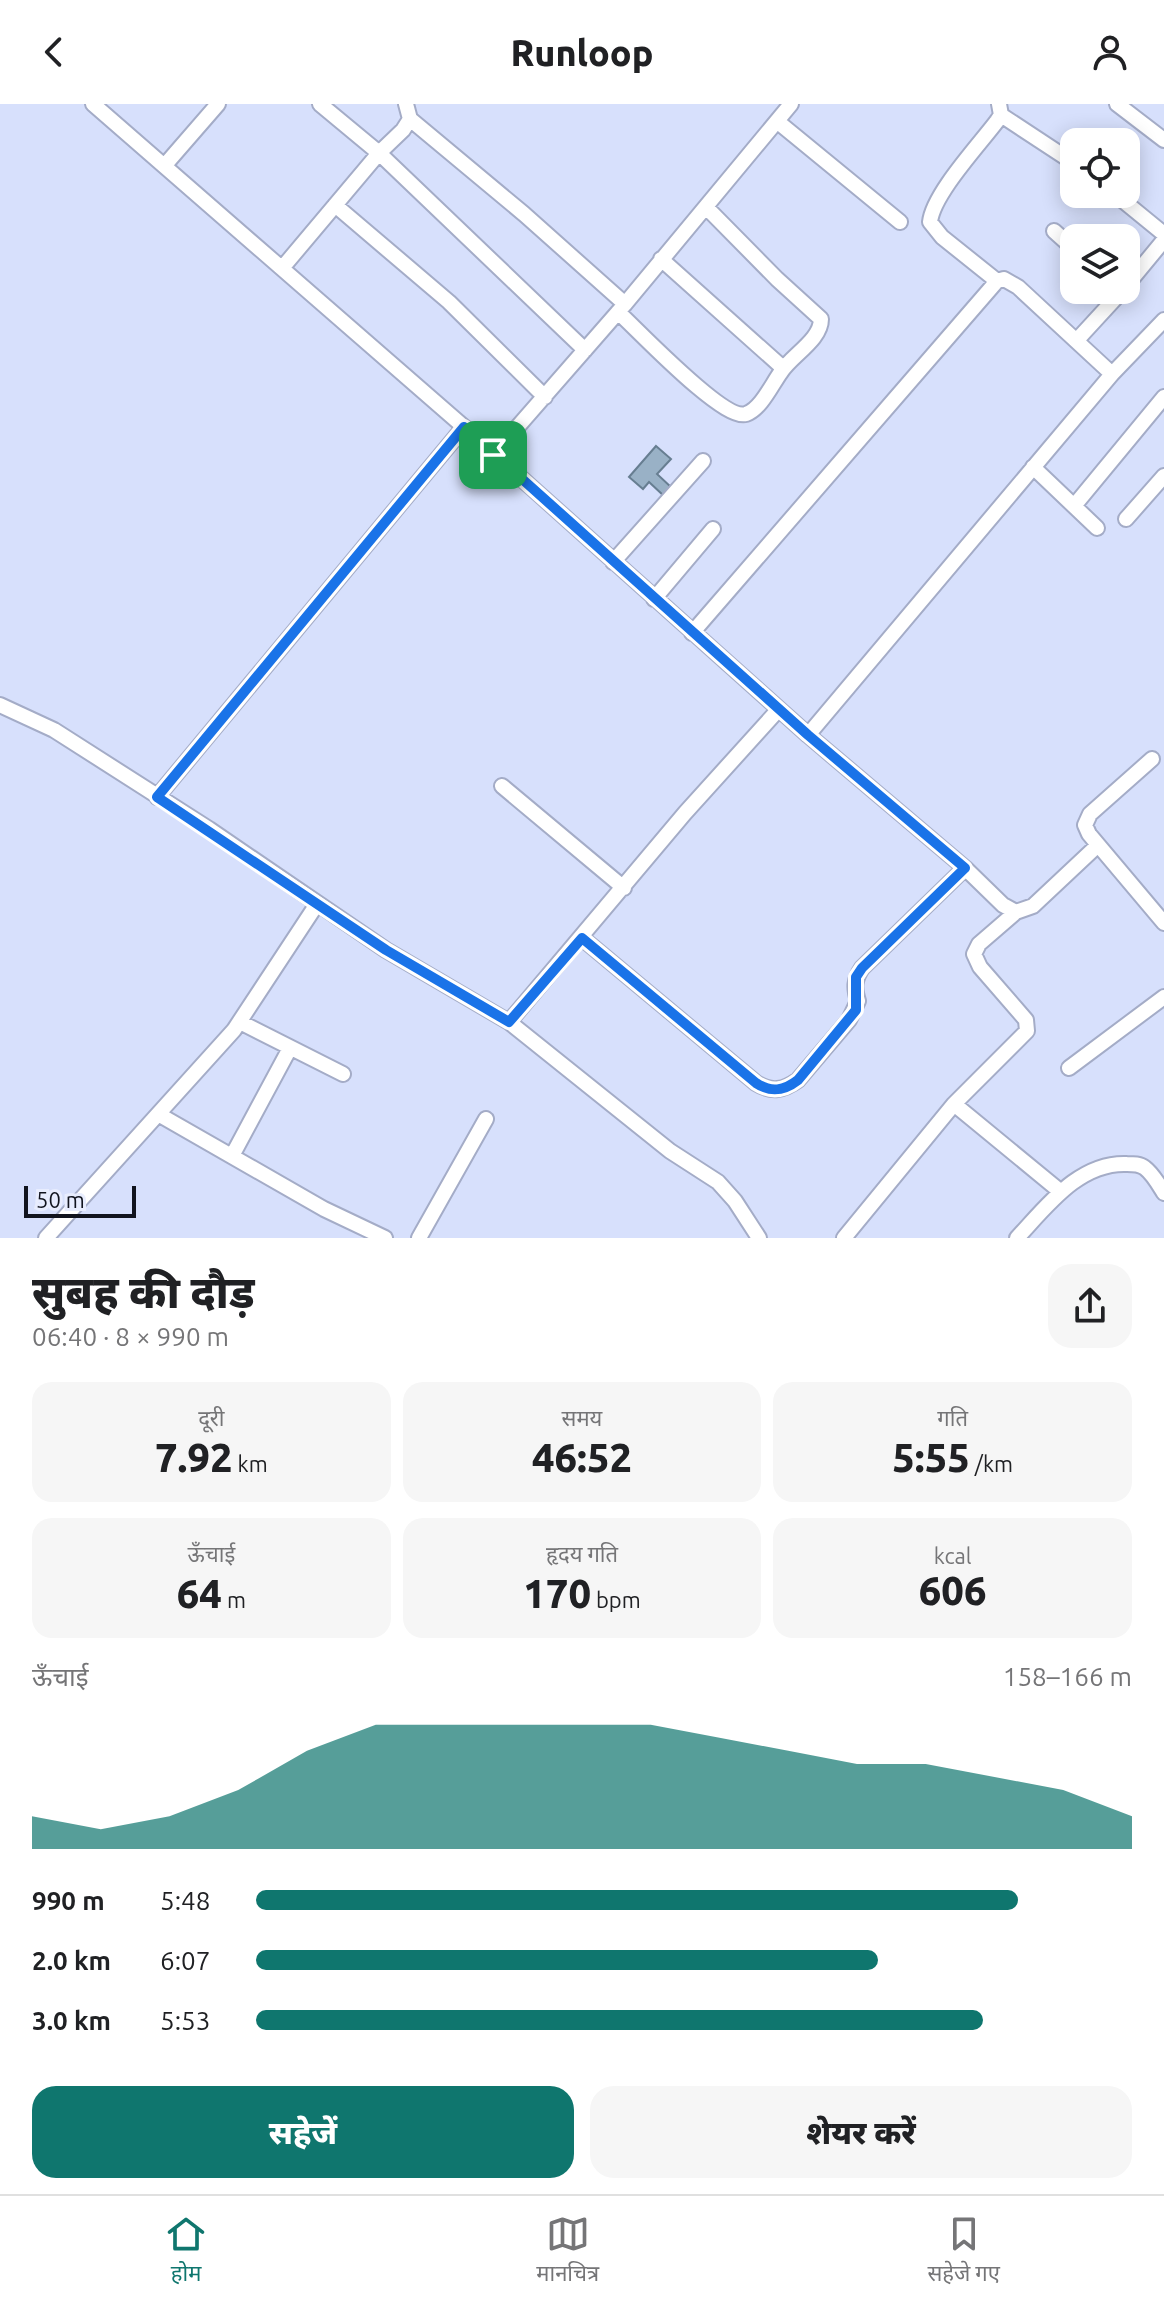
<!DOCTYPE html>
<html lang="hi">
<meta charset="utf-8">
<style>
:root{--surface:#fff;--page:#f6f6f6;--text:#202124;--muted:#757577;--line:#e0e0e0;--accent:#0f766e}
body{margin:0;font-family:Ubuntu,"Noto Sans Devanagari",sans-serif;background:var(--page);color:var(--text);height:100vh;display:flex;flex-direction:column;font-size:30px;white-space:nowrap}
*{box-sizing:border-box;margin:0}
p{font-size:26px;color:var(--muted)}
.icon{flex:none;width:44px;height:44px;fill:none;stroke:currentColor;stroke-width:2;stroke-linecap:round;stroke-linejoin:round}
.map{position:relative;height:1134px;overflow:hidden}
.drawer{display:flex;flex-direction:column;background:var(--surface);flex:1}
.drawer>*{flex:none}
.buttons{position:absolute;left:1060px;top:24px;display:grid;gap:16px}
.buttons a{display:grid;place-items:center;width:80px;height:80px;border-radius:16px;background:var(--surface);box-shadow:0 4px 20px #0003;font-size:40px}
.scale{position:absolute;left:24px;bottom:20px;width:112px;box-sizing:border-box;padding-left:8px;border:4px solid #11141e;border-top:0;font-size:22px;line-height:28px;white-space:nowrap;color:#11141e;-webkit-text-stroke:6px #e8edfe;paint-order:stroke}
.pin{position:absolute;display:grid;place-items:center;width:68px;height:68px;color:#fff;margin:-34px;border-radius:16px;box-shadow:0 4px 12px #0006}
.round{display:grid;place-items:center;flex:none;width:84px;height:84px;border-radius:24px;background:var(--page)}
.head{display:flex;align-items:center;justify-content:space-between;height:136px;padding:0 32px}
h1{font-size:44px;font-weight:800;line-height:60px}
.metrics{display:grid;grid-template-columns:repeat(3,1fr);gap:12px;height:136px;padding:8px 32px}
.metrics div{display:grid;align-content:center;border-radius:20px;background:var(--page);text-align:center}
.metrics b{font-size:40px;font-weight:800}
.metrics small{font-size:22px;font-weight:400}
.metrics p{font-size:22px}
.chart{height:224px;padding:16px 32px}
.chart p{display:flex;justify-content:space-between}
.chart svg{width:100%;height:144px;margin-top:8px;fill:var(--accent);opacity:.7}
.primary-button{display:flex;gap:16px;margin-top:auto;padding:16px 32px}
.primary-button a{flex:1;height:92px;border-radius:24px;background:var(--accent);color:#fff;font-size:32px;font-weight:800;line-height:92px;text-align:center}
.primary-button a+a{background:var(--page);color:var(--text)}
ul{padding:0 32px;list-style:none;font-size:26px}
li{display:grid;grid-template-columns:128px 96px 1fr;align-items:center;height:60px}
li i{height:20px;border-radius:10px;background:var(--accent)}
header{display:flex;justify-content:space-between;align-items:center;height:104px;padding:0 32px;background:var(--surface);font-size:36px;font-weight:800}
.tab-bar{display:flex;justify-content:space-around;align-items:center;height:112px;border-top:2px solid var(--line);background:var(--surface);font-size:22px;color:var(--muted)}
.tab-bar a{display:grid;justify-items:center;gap:4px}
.tab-bar .selected{color:var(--accent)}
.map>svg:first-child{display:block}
.building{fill:#99b1c6;stroke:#677e91;stroke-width:2}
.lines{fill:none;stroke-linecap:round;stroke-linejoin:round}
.street-casing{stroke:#a4acc7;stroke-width:18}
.street{stroke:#fff;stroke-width:14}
.route-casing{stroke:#fff;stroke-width:16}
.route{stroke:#1a73e8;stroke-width:10}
</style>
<header><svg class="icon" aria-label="back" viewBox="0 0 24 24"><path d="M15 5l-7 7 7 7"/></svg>Runloop<svg class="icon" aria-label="person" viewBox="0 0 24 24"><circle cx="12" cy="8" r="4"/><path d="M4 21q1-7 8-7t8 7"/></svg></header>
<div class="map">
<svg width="1164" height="1134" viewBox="0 0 1164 1134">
<rect width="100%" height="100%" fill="#d7e0fc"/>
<path class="building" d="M656 342 671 355 657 370 672 384 664 392 649 378 643 385 629 373Z"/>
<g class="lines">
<defs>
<path id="street" d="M93 0 464 323 808 631 965 764 1003 801 1016 808 1033 802 1098 741
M320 0 379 49 585 246
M1117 0 1164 36
M1001 11 1074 59
M410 15 524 110 625 200
M778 18 900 118
M165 61 218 0
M1115 90 1164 130
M335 101 449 198 545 293
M1054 127 1074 145
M661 155 783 264
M283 163 379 49 403 26 410 15 406 0
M997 177 942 133 930 118C933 90 979 41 997 17L1001 11 999 0
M1126 182 1164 136
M618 208C638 226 723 317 746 310 761 305 772 280 781 268 792 251 821 236 821 215L777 175 706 103
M1077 236 1123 186
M493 351 625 200 791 0
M1033 363 1097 424
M1074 402 1164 293
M1126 415 1164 372
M613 458 703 357
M654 495 713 425
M692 529 997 177 1004 175 1018 183 1112 270
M0 601 54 626 209 725 386 846 509 918 670 1047 718 1078 735 1097 759 1134
M808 631 1112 270 1164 216
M1152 655 1090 710 1085 721 1089 730 1164 819
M502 682 624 784
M157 693 464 323
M582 834 756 979C772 989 784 986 798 976L849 916 858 897C854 884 854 876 862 864L965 764
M240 918 343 970
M509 918 685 709 779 605
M1069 964 1164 893
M954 1000 1061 1088
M158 1010 324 1105 385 1134
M232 1052 290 944
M46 1134 234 926 317 800
M419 1134 486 1015
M844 1134 954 1000 1027 927 1026 916 980 863 974 850 979 840 1016 808
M1017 1134C1047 1102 1079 1058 1127 1060 1133 1060 1140 1060 1145 1064 1153 1070 1159 1081 1164 1089"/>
</defs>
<use href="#street" class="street-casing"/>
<use href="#street" class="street"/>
</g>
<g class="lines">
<defs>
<path id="route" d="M464 323 808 631 965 764 862 864 856 873V906L798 976C784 987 771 989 756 979L582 834 509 918 386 846 157 693Z"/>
</defs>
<use href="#route" class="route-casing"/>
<use href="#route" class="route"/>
</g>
</svg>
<div class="buttons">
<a><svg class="icon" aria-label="locate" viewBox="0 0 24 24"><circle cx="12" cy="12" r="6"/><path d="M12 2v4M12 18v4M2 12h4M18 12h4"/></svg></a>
<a><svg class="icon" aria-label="layers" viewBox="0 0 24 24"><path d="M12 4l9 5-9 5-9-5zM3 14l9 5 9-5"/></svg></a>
</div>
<div class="scale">50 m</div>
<div class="pin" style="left:493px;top:351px;background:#1e9e55"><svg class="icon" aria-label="arrive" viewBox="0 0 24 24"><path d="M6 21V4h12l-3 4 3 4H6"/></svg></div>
</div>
<section class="drawer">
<div class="head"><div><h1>सुबह की दौड़</h1><p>06:40 · 8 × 990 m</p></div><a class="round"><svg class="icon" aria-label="share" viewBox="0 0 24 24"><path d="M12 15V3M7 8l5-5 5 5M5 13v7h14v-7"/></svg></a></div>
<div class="metrics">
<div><p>दूरी</p><b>7.92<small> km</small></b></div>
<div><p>समय</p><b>46:52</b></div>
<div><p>गति</p><b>5:55<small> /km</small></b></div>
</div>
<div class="metrics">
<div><p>ऊँचाई</p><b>64<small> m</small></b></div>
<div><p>हृदय गति</p><b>170<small> bpm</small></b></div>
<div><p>kcal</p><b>606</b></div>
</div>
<div class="chart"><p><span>ऊँचाई</span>158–166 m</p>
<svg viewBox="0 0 160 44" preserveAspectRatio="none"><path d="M0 44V34L10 38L20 34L30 26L40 14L50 6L60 6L70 6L80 6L90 6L100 10L110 14L120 18L130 18L140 22L150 26L160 34V44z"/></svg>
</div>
<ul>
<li><b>990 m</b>5:48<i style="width:87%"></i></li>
<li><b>2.0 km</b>6:07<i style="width:71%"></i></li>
<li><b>3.0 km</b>5:53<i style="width:83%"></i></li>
</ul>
<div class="primary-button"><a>सहेजें</a><a>शेयर करें</a></div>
</section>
<nav class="tab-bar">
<a class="selected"><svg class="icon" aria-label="home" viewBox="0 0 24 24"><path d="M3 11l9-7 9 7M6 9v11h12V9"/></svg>होम</a>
<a><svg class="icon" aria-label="map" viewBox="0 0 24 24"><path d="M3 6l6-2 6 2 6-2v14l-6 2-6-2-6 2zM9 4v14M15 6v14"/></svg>मानचित्र</a>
<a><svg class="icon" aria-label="saved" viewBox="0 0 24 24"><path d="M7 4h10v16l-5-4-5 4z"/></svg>सहेजे गए</a>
</nav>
